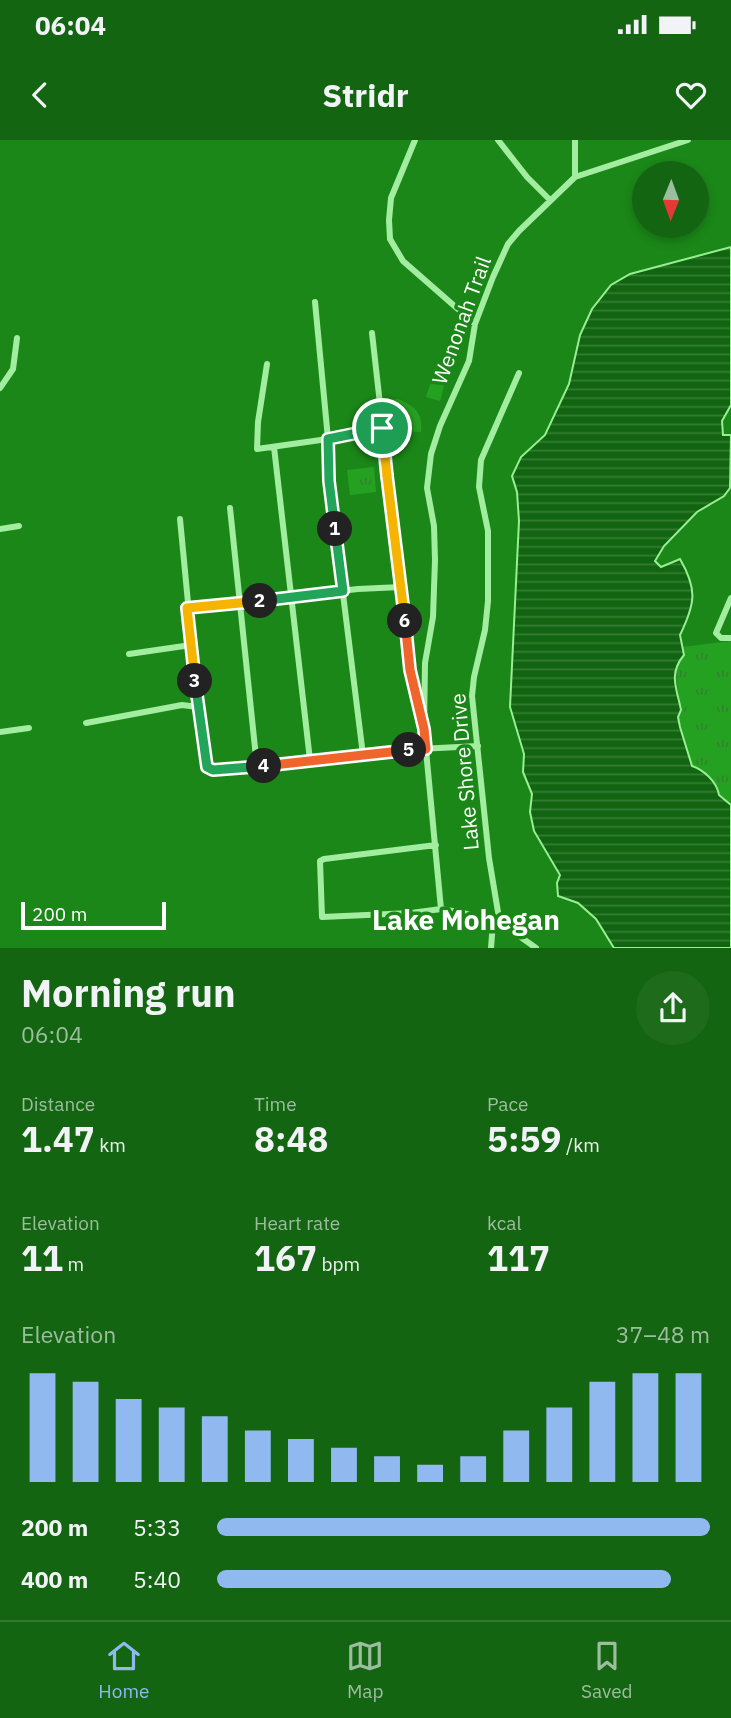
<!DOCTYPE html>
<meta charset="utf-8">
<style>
:root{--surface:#146512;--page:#1d6b1b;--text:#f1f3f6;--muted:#9dbd9f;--line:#337932;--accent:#90b9f0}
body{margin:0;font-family:"IBM Plex Sans",sans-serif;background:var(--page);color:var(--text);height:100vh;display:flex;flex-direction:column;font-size:26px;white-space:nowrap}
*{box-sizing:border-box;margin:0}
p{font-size:23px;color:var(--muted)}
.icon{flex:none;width:38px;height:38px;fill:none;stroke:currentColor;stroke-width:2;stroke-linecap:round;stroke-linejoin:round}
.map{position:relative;height:808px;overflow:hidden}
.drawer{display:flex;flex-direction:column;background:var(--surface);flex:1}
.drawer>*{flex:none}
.needle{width:46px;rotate:181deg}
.fabs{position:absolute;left:632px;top:21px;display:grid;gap:14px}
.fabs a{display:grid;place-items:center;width:77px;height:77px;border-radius:50%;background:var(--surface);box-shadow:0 4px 10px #0003;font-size:35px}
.scale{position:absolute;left:21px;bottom:18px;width:145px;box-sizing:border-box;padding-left:7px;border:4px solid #fff;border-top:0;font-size:19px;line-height:24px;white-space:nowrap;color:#fff;-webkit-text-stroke:5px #1b8718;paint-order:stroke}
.pin{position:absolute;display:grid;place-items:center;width:60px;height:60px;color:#fff;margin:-30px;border:4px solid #fff;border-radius:50%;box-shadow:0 2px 7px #0007}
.km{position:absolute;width:35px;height:35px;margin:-18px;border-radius:50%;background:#222;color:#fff;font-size:19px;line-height:35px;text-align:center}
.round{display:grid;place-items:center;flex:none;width:74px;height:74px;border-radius:37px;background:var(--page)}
.overview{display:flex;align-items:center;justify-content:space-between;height:119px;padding:0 21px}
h1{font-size:38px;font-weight:700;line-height:52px}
.stats{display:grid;grid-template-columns:repeat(3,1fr);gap:10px;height:119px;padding:7px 21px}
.stats div{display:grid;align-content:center}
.stats b{font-size:35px;font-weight:700}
.stats small{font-size:19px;font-weight:400}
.stats p{font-size:19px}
.chart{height:196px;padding:14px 21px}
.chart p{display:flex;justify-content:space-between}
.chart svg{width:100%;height:126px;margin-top:7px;stroke:var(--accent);stroke-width:6}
ul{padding:0 21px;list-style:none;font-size:23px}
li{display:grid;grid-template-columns:112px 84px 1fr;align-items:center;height:52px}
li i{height:18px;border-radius:9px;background:var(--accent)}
.status{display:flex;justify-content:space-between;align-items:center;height:49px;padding:0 35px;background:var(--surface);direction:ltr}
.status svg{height:19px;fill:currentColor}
header{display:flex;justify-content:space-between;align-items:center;height:91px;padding:0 21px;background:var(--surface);font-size:32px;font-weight:700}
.tabs{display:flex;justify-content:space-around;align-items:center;height:98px;border-top:2px solid var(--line);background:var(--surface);font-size:19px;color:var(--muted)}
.tabs a{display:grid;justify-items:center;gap:4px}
.tabs .selected{color:var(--accent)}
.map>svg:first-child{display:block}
.green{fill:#25a121}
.park{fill:url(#park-tufts)}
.water{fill:url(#water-rules);stroke:#97ef92;stroke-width:2}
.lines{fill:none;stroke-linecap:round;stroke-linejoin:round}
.minor{stroke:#a2eda0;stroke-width:6}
.split-1-casing{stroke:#fff;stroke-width:14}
.split-2-casing{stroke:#fff;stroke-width:14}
.split-3-casing{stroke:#fff;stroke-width:14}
.split-4-casing{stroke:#fff;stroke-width:14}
.split-5-casing{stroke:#fff;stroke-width:14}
.split-6-casing{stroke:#fff;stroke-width:14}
.split-7-casing{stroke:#fff;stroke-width:14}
.split-8-casing{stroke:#fff;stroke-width:14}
.split-1{stroke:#22a559;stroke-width:9}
.split-2{stroke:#22a559;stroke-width:9}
.split-3{stroke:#f5b400;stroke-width:9}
.split-4{stroke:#22a559;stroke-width:9}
.split-5{stroke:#f0652b;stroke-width:9}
.split-6{stroke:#f0652b;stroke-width:9}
.split-7{stroke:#f5b400;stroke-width:9}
.split-8{stroke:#f5b400;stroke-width:9}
.labels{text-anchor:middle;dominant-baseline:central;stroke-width:7;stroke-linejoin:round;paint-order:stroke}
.street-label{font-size:21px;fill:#fff;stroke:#1b8718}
.district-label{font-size:28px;font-weight:bold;fill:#fff;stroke:#1b8718}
</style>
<div class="status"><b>06:04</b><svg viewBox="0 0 49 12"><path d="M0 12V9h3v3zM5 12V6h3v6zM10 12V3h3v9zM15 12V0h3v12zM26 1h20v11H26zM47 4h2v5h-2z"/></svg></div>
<header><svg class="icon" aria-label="back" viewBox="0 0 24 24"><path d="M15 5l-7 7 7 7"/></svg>Stridr<svg class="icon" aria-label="heart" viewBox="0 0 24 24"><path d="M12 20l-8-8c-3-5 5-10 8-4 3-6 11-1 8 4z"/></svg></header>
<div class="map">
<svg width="731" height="808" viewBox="0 0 731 808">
<defs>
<pattern id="park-tufts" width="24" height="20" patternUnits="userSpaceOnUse" patternTransform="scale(1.75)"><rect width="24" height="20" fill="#25a121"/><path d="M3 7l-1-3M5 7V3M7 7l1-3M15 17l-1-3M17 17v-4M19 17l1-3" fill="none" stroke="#338330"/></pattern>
<pattern id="water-rules" width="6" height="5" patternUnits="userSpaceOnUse" patternTransform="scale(1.75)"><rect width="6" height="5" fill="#116510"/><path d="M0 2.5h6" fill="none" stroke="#357c34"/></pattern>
</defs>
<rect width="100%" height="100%" fill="#1b8718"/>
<path class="green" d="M433 235 446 238 440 261 426 257Z
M398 259C415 266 423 273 421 292L392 291 387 287 384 260Z"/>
<path class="park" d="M374 327 376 352 350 355 347 330Z
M731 501V665L719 655C717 642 704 630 691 626 686 614 680 591 678 577L681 570 675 529 684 515 683 507Z"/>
<path class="water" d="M731 107V265L722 281 723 295H731L730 348 724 356 697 372 664 406 655 421 661 427 680 419C698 450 695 464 680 495L684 515C668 534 677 549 681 570L678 577 680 587 692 626C704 630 717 642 719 655L731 665V808H614L596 779 578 763 558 756 557 743 560 735 534 691 530 672 532 654 523 632 524 614 510 567 519 381 517 352 512 336 521 317 545 295 569 244 580 195 592 169 611 145 630 134Z"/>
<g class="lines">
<path class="minor" d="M415 0 391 58 389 80 390 99 403 121 475 184
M498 0 527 37 550 60
M575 0V37
M315 162 328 299 329 341 363 615
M372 193 410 530 423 586
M267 224 258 282 257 309 328 299 382 287
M0 248 13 229 17 198
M274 307 310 620
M230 368 257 627
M180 379 202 609 205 623 208 629H239L419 609 478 606
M0 389 19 386
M731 458 716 493 721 498H731
M187 468 358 449 401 447
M129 514 191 505
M86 583 182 565 198 567
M0 592 29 588
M436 705 324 719 320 721 322 777 411 773 441 769 464 773 505 786 536 808
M441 769 424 589 425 523 433 477 435 420 434 386 427 348 431 314 440 286 469 221 475 184 493 137 508 104 519 91 575 37 688 0
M500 784 489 718 472 556 474 537 485 490 488 461V391L479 347 481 320 519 233
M491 808 493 782"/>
</g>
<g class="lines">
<defs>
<path id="split-1" d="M335 389 329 341 328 299 382 288"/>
<path id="split-2" d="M260 461 343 451 335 389"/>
<path id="split-3" d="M195 541 187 468 260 461"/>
<path id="split-4" d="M195 541 207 627 213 630 264 626"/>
<path id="split-5" d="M264 626 409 610"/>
<path id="split-6" d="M405 481 410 530 424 589 426 609 409 610"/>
<path id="split-7" d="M387 336 405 481"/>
<path id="split-8" d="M382 288 387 336"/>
</defs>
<use href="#split-1" class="split-1-casing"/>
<use href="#split-2" class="split-2-casing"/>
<use href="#split-3" class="split-3-casing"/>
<use href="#split-4" class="split-4-casing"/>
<use href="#split-5" class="split-5-casing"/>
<use href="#split-6" class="split-6-casing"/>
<use href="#split-7" class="split-7-casing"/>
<use href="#split-8" class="split-8-casing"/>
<use href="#split-1" class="split-1"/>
<use href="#split-2" class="split-2"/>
<use href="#split-3" class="split-3"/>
<use href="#split-4" class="split-4"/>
<use href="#split-5" class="split-5"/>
<use href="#split-6" class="split-6"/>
<use href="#split-7" class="split-7"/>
<use href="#split-8" class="split-8"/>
</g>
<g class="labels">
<g class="street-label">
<text transform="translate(461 180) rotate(-70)">Wenonah Trail</text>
<text transform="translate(464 632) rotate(-95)">Lake Shore Drive</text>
</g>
<g class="district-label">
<text x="466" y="779">Lake Mohegan</text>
</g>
</g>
</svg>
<div class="fabs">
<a><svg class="needle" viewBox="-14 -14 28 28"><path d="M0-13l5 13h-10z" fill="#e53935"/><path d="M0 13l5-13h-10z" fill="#9dbd9f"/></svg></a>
</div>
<div class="scale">200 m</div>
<div class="pin" style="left:382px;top:288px;background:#1e9e55"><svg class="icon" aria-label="arrive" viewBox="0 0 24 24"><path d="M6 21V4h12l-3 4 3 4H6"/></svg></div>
<b class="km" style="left:335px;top:389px">1</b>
<b class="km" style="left:260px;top:461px">2</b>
<b class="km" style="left:195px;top:541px">3</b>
<b class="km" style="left:264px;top:626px">4</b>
<b class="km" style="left:409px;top:610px">5</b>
<b class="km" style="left:405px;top:481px">6</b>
</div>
<section class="drawer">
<div class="overview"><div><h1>Morning run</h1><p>06:04</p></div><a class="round"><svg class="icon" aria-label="share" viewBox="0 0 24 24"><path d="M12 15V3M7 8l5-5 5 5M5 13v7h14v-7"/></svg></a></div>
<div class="stats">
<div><p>Distance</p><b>1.47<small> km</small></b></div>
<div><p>Time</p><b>8:48</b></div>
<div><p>Pace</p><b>5:59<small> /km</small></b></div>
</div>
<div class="stats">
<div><p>Elevation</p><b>11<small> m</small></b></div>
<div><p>Heart rate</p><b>167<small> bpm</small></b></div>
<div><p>kcal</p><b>117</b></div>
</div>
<div class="chart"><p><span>Elevation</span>37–48 m</p>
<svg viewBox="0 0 160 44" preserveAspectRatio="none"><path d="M5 44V6M15 44V9M25 44V15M35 44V18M45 44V21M55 44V26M65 44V29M75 44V32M85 44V35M95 44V38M105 44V35M115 44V26M125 44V18M135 44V9M145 44V6M155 44V6"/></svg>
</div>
<ul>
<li><b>200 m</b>5:33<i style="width:100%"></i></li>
<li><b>400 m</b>5:40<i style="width:92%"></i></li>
</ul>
</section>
<nav class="tabs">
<a class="selected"><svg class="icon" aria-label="home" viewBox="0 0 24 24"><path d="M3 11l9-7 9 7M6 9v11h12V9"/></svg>Home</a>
<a><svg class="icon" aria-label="map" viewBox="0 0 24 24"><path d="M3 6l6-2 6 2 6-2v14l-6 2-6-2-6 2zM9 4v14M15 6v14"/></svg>Map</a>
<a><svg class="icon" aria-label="saved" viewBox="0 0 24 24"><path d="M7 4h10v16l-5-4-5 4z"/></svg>Saved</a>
</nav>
